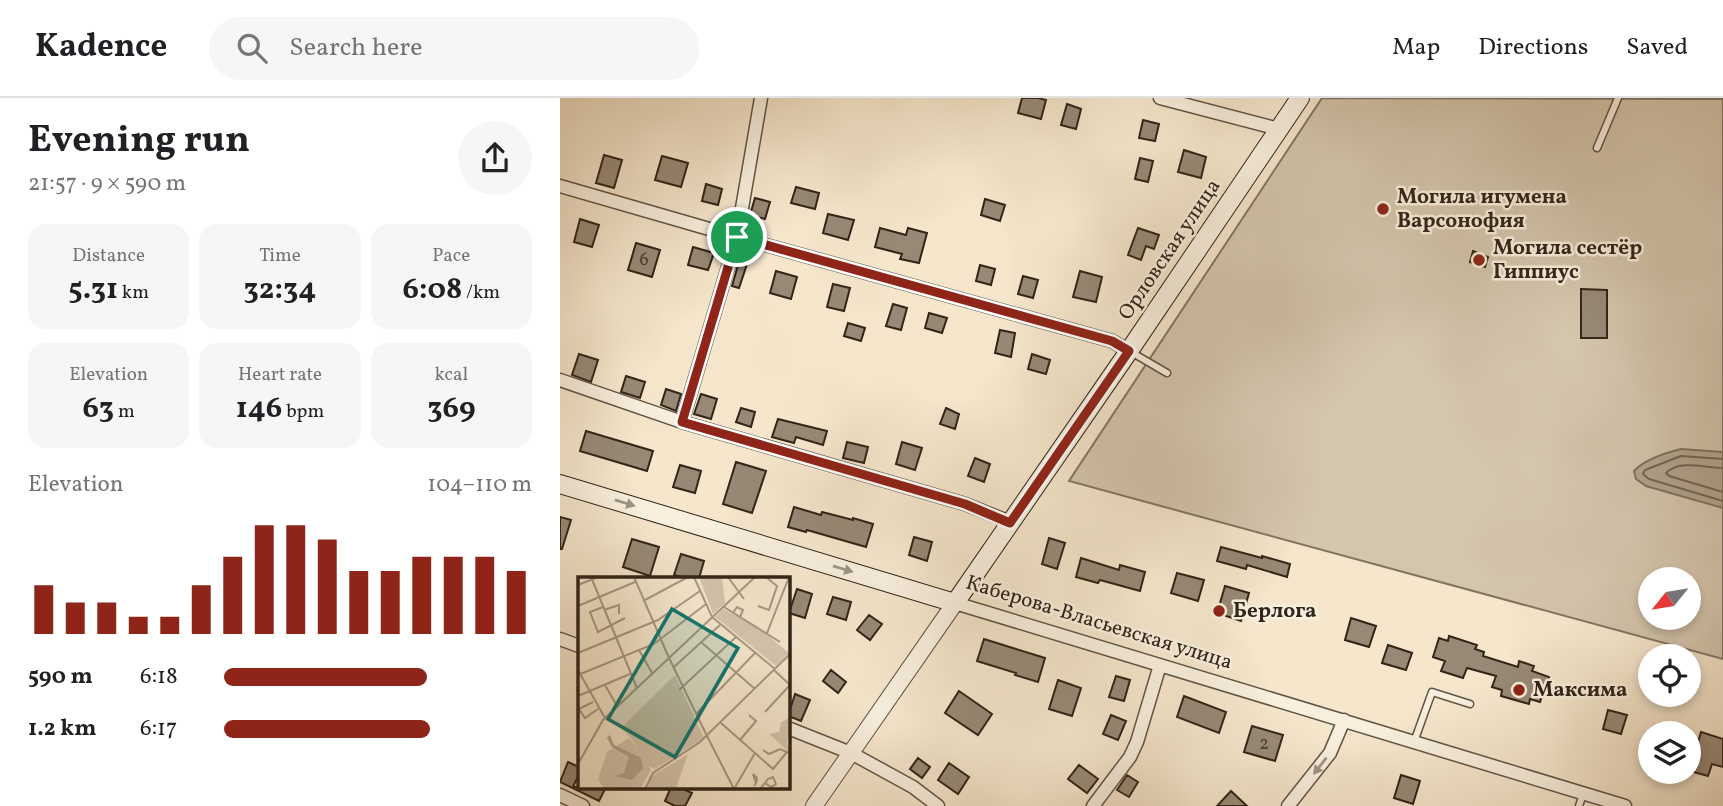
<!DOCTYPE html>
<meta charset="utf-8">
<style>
:root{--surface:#fff;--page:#f6f6f6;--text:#202124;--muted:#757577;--line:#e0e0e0;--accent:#8f2418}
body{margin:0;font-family:Vollkorn,serif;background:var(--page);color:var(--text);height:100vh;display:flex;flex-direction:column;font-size:26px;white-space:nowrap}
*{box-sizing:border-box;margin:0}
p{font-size:23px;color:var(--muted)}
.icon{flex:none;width:38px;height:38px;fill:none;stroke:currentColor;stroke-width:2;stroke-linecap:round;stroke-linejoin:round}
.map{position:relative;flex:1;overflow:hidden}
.drawer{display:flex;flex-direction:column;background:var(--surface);width:560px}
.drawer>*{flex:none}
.needle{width:46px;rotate:240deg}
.tools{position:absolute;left:1078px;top:469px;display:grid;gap:14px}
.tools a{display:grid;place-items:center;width:63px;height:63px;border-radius:50%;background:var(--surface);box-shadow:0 4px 10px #0003;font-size:35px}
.pin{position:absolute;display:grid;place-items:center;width:60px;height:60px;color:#fff;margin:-30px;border:4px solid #fff;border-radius:50%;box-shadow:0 2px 7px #0007}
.round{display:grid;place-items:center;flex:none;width:74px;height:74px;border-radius:37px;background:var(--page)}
.head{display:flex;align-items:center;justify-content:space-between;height:119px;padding:0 28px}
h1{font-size:38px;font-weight:700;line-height:52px}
.figures{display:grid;grid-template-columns:repeat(3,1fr);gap:10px;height:119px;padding:7px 28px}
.figures div{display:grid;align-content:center;border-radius:18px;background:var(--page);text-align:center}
.figures b{font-size:30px;font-weight:700}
.figures small{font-size:19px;font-weight:400}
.figures p{font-size:19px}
.chart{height:196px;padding:14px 28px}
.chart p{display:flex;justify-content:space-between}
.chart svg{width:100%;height:126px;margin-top:7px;stroke:var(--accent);stroke-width:6}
ul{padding:0 28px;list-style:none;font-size:23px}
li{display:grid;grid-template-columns:112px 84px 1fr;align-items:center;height:52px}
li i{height:18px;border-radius:9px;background:var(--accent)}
header{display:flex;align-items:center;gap:42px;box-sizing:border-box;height:98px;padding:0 35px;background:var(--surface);border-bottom:2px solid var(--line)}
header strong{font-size:33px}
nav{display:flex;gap:38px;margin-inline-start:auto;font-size:24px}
.search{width:490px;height:63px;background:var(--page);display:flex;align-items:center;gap:18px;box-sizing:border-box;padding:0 24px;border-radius:38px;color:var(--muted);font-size:26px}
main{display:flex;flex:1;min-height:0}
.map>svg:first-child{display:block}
.green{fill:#d4c5ad;stroke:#827462;stroke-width:2;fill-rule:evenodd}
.water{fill:#b2a48f;stroke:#7e715f;stroke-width:2}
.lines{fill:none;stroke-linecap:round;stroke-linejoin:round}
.shore{stroke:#726454;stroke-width:2}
.building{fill:#978976;stroke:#312418;stroke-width:2}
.service-casing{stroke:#625445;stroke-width:9}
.minor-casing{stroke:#625445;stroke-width:15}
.tertiary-casing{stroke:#625445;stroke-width:18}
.secondary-casing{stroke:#312418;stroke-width:20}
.service{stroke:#f8efde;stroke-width:6}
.minor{stroke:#f8efde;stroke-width:12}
.tertiary{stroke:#f8efde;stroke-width:16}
.secondary{stroke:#f8efde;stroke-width:18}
.oneway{fill:#9e9485}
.route-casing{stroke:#fff;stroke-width:14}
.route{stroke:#8f2418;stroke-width:9}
.poi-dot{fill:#8f2418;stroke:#f8efde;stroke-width:2.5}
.labels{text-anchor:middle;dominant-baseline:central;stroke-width:5;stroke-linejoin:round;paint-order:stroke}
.number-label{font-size:18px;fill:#4a3d30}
.poi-label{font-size:21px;font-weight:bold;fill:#312418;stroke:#f8efde;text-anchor:start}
.street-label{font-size:21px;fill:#312418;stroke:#f8efde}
.inset-road{fill:none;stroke:#a79884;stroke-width:2}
.view{fill:#0f766e;fill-opacity:0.15;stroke:#0f766e;stroke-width:3.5}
.inset-edge{fill:none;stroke:#312418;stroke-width:3.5}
</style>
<header>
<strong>Kadence</strong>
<div class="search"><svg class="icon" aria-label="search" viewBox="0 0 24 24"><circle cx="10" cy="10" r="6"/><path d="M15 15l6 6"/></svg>Search here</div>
<nav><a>Map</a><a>Directions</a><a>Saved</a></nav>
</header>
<main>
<section class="drawer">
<div class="head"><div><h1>Evening run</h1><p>21:57 · 9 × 590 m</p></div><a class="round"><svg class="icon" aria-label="share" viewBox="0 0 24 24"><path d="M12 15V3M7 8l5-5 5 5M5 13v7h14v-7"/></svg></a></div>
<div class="figures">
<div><p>Distance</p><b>5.31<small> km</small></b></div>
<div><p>Time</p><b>32:34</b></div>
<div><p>Pace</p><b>6:08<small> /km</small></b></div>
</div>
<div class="figures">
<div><p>Elevation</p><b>63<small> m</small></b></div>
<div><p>Heart rate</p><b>146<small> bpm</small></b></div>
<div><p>kcal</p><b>369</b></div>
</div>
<div class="chart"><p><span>Elevation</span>104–110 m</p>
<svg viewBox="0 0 160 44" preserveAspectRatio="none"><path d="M5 44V27M15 44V33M25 44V33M35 44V38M45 44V38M55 44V27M65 44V17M75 44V6M85 44V6M95 44V11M105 44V22M115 44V22M125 44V17M135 44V17M145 44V17M155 44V22"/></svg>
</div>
<ul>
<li><b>590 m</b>6:18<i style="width:66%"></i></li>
<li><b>1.2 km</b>6:17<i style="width:67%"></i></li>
</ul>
</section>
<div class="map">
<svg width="1163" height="708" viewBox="0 0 1163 708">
<rect width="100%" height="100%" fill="#f5e6cc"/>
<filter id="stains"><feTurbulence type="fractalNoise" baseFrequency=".00286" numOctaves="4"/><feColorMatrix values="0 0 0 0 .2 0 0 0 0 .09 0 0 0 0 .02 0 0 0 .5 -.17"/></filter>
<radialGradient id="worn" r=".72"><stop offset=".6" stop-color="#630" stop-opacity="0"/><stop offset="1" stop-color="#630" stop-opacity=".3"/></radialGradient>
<path class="green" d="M762 0 1163 1V561L509 383ZM1090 481H1129V520H1090Z"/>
<path class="water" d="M1121 351 1163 354V410L1086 388 1076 381 1074 373C1085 361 1105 355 1121 351Z"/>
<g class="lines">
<path class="shore" d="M1163 361 1121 358 1085 372 1083 376 1089 381 1163 403
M1163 370C1145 370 1120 361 1106 375L1109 378 1163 394"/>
</g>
<path class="building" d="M462 0H478L486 2 481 21 458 15Z
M507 6 521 11 516 31 501 27Z
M583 22 599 26 595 43 579 40Z
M624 52 646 59 641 80 618 74Z
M44 57 62 62 54 90 36 85Z
M102 58 128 65 121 89 95 82Z
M580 60 593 63 588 84 575 81Z
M146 86 162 91 158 107 142 103Z
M236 89 259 95 255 111 231 105Z
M195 100 210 104 205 121 190 117Z
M425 101 445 107 440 123 421 117Z
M268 116 294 122 288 142 263 135Z
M20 121 39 127 32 149 14 144Z
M320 130 346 137 348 130 367 135 359 165 340 161 342 156 315 149Z
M578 130 599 137 594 151 586 148 581 162 568 157Z
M76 145 100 152 92 179 68 172Z
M133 149 154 155 148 172 128 167Z
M913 153 928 159 925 169 910 164Z
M180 160 188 163 179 190 172 188Z
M420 167 435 171 431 187 416 183Z
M216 173 237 179 231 201 210 195Z
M520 173 542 179 536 204 513 199Z
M463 178 478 182 473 200 458 196Z
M273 186 290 190 284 213 267 209Z
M1021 191 1047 192V240H1021Z
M333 206 347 210 341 232 326 228Z
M369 215 387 220 382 235 365 230Z
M288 225 305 230 301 243 284 238Z
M440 232 455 235 451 259 435 255Z
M19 256 38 262 31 284 12 277Z
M472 256 490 262 486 276 468 271Z
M66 278 85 284 80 300 61 294Z
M106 291 121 296 116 313 101 307Z
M141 296 157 301 151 321 134 316Z
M181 310 195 314 191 329 176 324Z
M386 310 399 316 395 331 380 326Z
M218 321 267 333 263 347 236 339 234 345 212 339Z
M26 333 93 353 87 373 20 353Z
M287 344 308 349 304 365 283 360Z
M342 344 362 350 355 372 336 366Z
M415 360 430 366 424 384 408 378Z
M176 364 206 373 192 415 163 406Z
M120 367 141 373 135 395 113 389Z
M234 409 261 417 262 414 293 422V420L313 426 306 449 247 432 246 434 228 429Z
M0 419 11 422 2 451H0Z
M354 439 372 444 367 463 349 457Z
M489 440 505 445 497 471 482 466Z
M72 441 99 449 90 478 63 469Z
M661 449 702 460V458L730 466 727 479 687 467 686 471 657 463Z
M121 456 144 463 139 480H127L114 477Z
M521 460 559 472 560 467 585 474 580 493 540 482 538 485 516 479Z
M617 475 644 482 638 503 611 495Z
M665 488 689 495 681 523 660 516 658 512Z
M237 491 252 496 245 520 229 515Z
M273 499 291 504 286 522 267 516Z
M309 517 322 526 310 542 297 532Z
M791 520 816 528 809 549 785 542Z
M889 538 917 547 915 551 924 554 923 558 958 569 959 563 974 568 972 573 989 579 980 604 970 601 969 606 941 598 942 592 932 589 936 578 907 570 903 580 881 573 885 563 873 559 879 540 888 543Z
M424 541 485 560 478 584 455 577 456 575 417 563Z
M828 547 852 555 846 572 822 565Z
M271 572 286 584 278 595 263 583Z
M556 578 570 582 564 603 549 599Z
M498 582 521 590 512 618 489 611Z
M399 593 432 616 418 637 385 615Z
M235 596 250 602 241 623 228 618Z
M624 598 666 614 659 635 617 619Z
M1048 612 1067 617 1061 636 1043 631Z
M551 617 566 623 558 642 543 636Z
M692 628 723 637 715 663 684 654Z
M1141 634 1163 641V669L1152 666 1148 678 1130 673Z
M358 660 370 669 362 680 350 671Z
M8 664 19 669V676L13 689H46L39 703 0 684Z
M389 665 409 679 398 696 378 682Z
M519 667 538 681 527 695 508 681Z
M567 677 578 684 569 699 557 692Z
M841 677 860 683 853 706 834 700Z
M111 689H119L132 695 125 708H115L105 703Z
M671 693 687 708H657Z"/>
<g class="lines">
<defs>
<path id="service" d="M1037 50 1058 0
M571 254 607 275
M854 644 872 594 910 606
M1019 708 1023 696"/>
<path id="minor" d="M600 0 719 31
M0 88 177 139 552 243 569 253
M0 282 122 324 405 406 450 424
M122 324 177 139 201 0
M395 505 1065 708
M0 541 19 548
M228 630 291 655 353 689 378 708
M0 697 23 708
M533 708 570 659 577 644 600 567
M728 708 770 655 784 622"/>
<path id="tertiary" d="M254 708 395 505"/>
<path id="secondary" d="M0 386 395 505 569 253 740 0"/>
</defs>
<use href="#service" class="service-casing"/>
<use href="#minor" class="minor-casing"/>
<use href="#tertiary" class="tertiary-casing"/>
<use href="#secondary" class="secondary-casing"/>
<use href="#service" class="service"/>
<use href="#minor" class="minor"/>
<use href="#tertiary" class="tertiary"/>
<use href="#secondary" class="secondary"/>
</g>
<defs><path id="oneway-solid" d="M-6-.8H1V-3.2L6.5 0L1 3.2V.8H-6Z" transform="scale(1.75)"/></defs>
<g class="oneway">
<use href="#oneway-solid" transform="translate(65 405) rotate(17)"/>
<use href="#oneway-solid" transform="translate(283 471) rotate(17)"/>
<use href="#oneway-solid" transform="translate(760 668) rotate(128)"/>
</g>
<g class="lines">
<defs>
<path id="route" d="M177 139 552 243 569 253 450 425 405 406 122 324Z"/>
</defs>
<use href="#route" class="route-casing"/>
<use href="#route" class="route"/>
</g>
<g class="poi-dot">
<circle cx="823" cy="111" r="7"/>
<circle cx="919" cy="162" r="7"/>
<circle cx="659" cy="513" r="7"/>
<circle cx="959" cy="592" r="7"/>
</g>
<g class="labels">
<g class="number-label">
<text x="84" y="162">6</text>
<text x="704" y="646">2</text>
</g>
<g class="poi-label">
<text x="837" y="99">Могила игумена<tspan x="837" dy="24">Варсонофия</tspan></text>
<text x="933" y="150">Могила сестёр<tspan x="933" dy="24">Гиппиус</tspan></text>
<text x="673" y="513">Берлога</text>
<text x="973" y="592">Максима</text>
</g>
<g class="street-label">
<text transform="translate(610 152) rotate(-56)">Орловская улица</text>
<text transform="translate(539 525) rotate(17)">Каберова-Власьевская улица</text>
</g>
</g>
<g transform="translate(18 479)">
<rect width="212" height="212" fill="#f5e6cc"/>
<path d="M121 0H144L147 26 135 37ZM145 32 178 49 211 76 198 89 137 40ZM97 98 126 161 77 192 71 189 73 193 62 212H26L20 202 29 175 51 161 61 174 52 160 43 151ZM212 141 209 167 212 176 191 157 201 155 203 145ZM110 177 98 211 69 212 72 200Z" fill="#d4c5ad"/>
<path d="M32 158 36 168 63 181 65 191 54 203 37 199 46 196 51 180 34 170 29 161Z" fill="#b2a48f"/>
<path class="inset-road" d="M13 0 59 111M116 0 134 40 197 92M150 0 166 22M0 8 20 0M65 24 110 0M0 29 57 5M180 29 191 33 199 9 188 0M25 30 12 35 20 55 47 41M146 30 202 65M26 33 41 28V37M155 36 159 30 165 33 162 40M189 56 211 0M123 65 177 112M61 73 74 96M0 76 80 43 122 14M96 90 142 48M0 93 27 141M196 93 212 108M0 98 76 67 128 27M27 108 39 129M101 113 158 60M0 119 52 97M15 125 1 132 7 141 20 132M187 135 212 108M118 137 177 76M143 146 195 192 209 175M129 159 156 212M129 159 91 81 177 0M162 163 178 144 171 138M185 173 191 177 202 172 211 176M0 187 25 143 91 81 56 0M176 209 178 206 179 201 175 197 178 206M67 212 75 196 122 165 212 77M156 212 177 176M182 212 187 206 190 202 195 200 198 207 193 210 187 206"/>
<path class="view" d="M94 32 160 71 97 180 30 142Z"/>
<rect width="212" height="212" class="inset-edge"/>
</g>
<rect width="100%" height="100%" filter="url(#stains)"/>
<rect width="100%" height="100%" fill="url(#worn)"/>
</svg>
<div class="tools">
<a><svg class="needle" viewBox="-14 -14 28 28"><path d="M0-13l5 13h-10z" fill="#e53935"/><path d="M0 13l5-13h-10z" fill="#757577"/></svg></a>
<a><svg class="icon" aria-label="locate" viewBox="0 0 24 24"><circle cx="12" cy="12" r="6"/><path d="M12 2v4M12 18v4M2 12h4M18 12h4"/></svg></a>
<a><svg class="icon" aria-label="layers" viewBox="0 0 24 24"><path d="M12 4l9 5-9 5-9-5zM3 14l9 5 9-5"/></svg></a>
</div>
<div class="pin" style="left:177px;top:139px;background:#1e9e55"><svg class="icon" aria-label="arrive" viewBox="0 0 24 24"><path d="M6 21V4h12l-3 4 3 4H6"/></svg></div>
</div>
</main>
